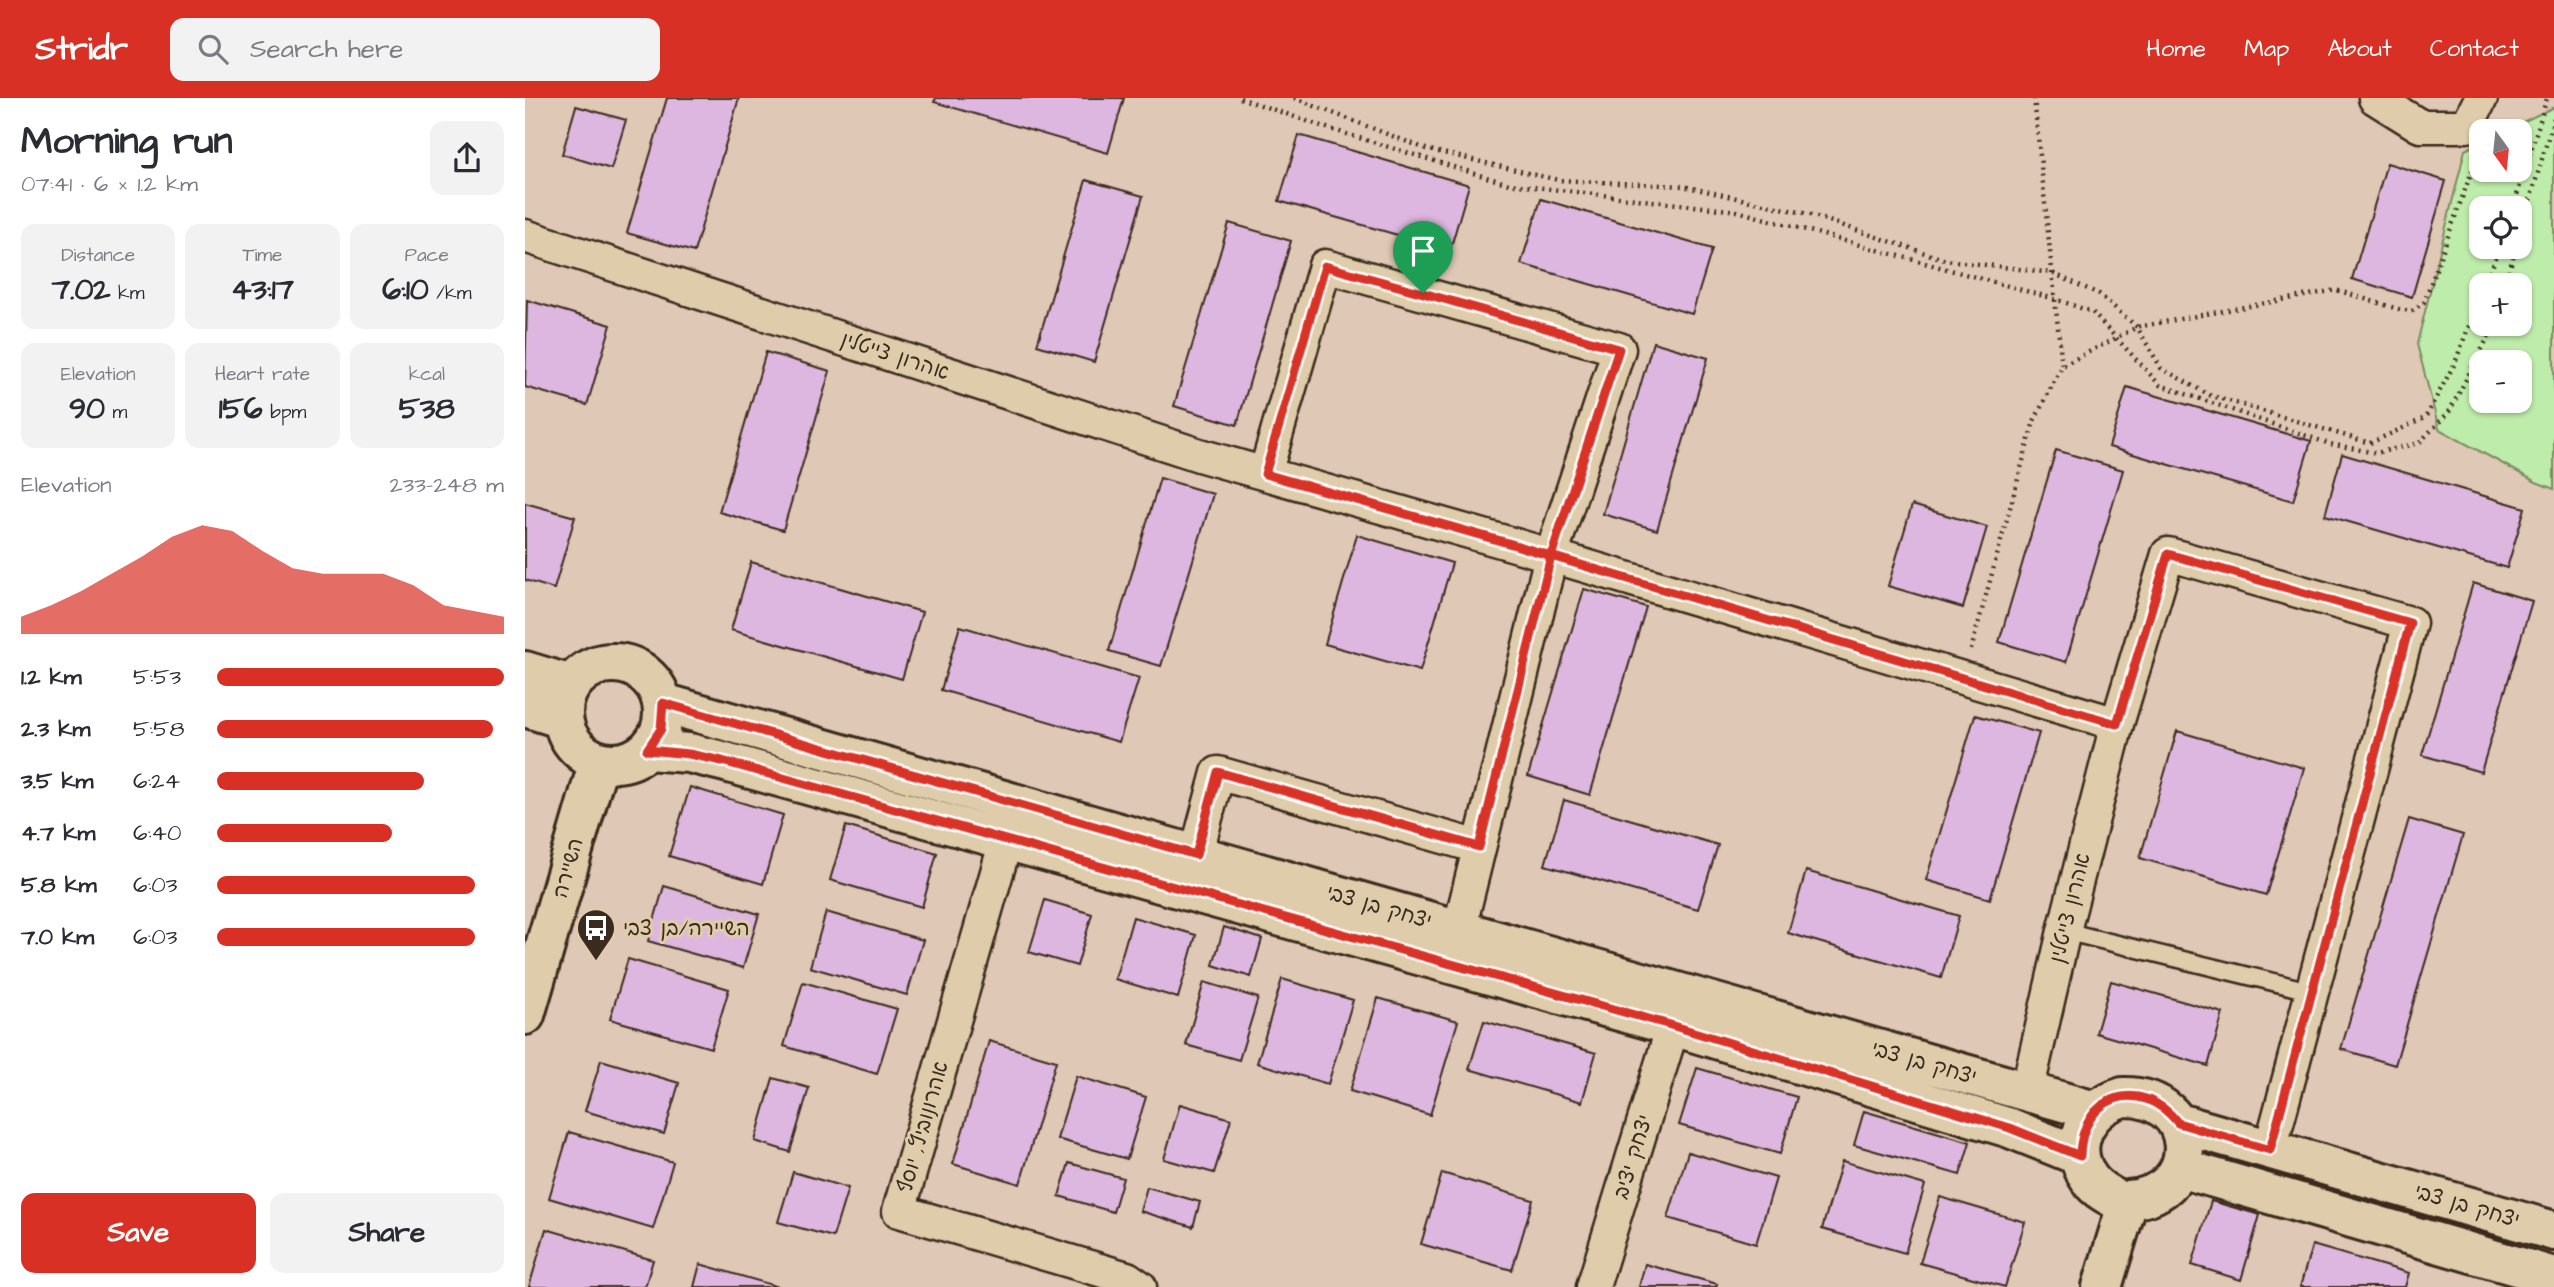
<!DOCTYPE html>
<meta charset="utf-8">
<style>
:root{--surface:#fff;--page:#f2f2f3;--text:#2b2b33;--muted:#7c7c81;--accent:#d93025}
body{margin:0;font-family:"Architects Daughter","Playpen Sans Hebrew",sans-serif;background:var(--page);color:var(--text);height:100vh;display:flex;flex-direction:column;font-size:26px;white-space:nowrap}
*{box-sizing:border-box;margin:0}
p{font-size:23px;color:var(--muted)}
.icon{flex:none;width:38px;height:38px;fill:none;stroke:currentColor;stroke-width:2;stroke-linecap:round;stroke-linejoin:round}
.map{position:relative;flex:1;overflow:hidden}
.drawer{display:flex;flex-direction:column;background:var(--surface);width:525px}
.drawer>*{flex:none}
.needle{width:46px;rotate:165deg}
.controls{position:absolute;left:1944px;top:21px;display:grid;gap:14px}
.controls a{display:grid;place-items:center;width:63px;height:63px;border-radius:14px;background:var(--surface);box-shadow:0 2px 5px #0004;font-size:35px}
.pin{position:absolute;display:grid;place-items:center;width:60px;height:60px;color:#fff;margin:-72px -30px;border-radius:50% 50% 50% 0;rotate:-45deg;box-shadow:0 0 7px #0007}
.pin .icon{rotate:45deg}
.round{display:grid;place-items:center;flex:none;width:74px;height:74px;border-radius:14px;background:var(--page)}
.summary{display:flex;align-items:center;justify-content:space-between;height:119px;padding:0 21px}
h1{font-size:38px;font-weight:700;line-height:52px}
.metrics{display:grid;grid-template-columns:repeat(3,1fr);gap:10px;height:119px;padding:7px 21px}
.metrics div{display:grid;align-content:center;border-radius:14px;background:var(--page);text-align:center}
.metrics b{font-size:30px;font-weight:700}
.metrics small{font-size:19px;font-weight:400}
.metrics p{font-size:19px}
.chart{height:196px;padding:14px 21px}
.chart p{display:flex;justify-content:space-between}
.chart svg{width:100%;height:126px;margin-top:7px;fill:var(--accent);opacity:.7}
.action{display:flex;gap:14px;margin-top:auto;padding:14px 21px}
.action a{flex:1;height:80px;border-radius:14px;background:var(--accent);color:#fff;font-size:28px;font-weight:700;line-height:80px;text-align:center}
.action a+a{background:var(--page);color:var(--text)}
ul{padding:0 21px;list-style:none;font-size:23px}
li{display:grid;grid-template-columns:112px 84px 1fr;align-items:center;height:52px}
li i{height:18px;border-radius:9px;background:var(--accent)}
header{display:flex;align-items:center;gap:42px;box-sizing:border-box;height:98px;padding:0 35px;background:var(--accent);color:#fff}
header strong{font-size:33px}
nav{display:flex;gap:38px;margin-inline-start:auto;font-size:24px}
.search{width:490px;height:63px;background:var(--page);display:flex;align-items:center;gap:18px;box-sizing:border-box;padding:0 24px;border-radius:14px;color:var(--muted);font-size:26px}
main{display:flex;flex:1;min-height:0}
.map>svg:first-child{display:block}
.green{fill:#beecaa;stroke:#7c8b64;stroke-width:2;fill-rule:evenodd}
.building{fill:#ddb7e0;stroke:#3b2a1e;stroke-width:2}
.lines{fill:none;stroke-linecap:round;stroke-linejoin:round}
.service-casing{stroke:#3b2a1e;stroke-width:21}
.minor-casing{stroke:#3b2a1e;stroke-width:37}
.tertiary-casing{stroke:#3b2a1e;stroke-width:44}
.path{stroke:#3b2a1e;stroke-width:4.5;stroke-dasharray:2 5;stroke-linecap:butt}
.service{stroke:#dfccaa;stroke-width:16}
.minor{stroke:#dfccaa;stroke-width:32}
.tertiary{stroke:#dfccaa;stroke-width:38}
.route-casing{stroke:#fff;stroke-width:14}
.route{stroke:#d93025;stroke-width:9}
.labels{text-anchor:middle;dominant-baseline:central;stroke-width:6;stroke-linejoin:round;paint-order:stroke}
.street-label{font-size:21px;fill:#3b2a1e;stroke:#dfccaa}
.poi-label{font-size:21px;fill:#3b2a1e;stroke:#dfccaa;text-anchor:start}
</style>
<header>
<strong>Stridr</strong>
<div class="search"><svg class="icon" aria-label="search" viewBox="0 0 24 24"><circle cx="10" cy="10" r="6"/><path d="M15 15l6 6"/></svg>Search here</div>
<nav><a>Home</a><a>Map</a><a>About</a><a>Contact</a></nav>
</header>
<main>
<section class="drawer">
<div class="summary"><div><h1>Morning run</h1><p>07:41 · 6 × 1.2 km</p></div><a class="round"><svg class="icon" aria-label="share" viewBox="0 0 24 24"><path d="M12 15V3M7 8l5-5 5 5M5 13v7h14v-7"/></svg></a></div>
<div class="metrics">
<div><p>Distance</p><b>7.02<small> km</small></b></div>
<div><p>Time</p><b>43:17</b></div>
<div><p>Pace</p><b>6:10<small> /km</small></b></div>
</div>
<div class="metrics">
<div><p>Elevation</p><b>90<small> m</small></b></div>
<div><p>Heart rate</p><b>156<small> bpm</small></b></div>
<div><p>kcal</p><b>538</b></div>
</div>
<div class="chart"><p><span>Elevation</span>233–248 m</p>
<svg viewBox="0 0 160 44" preserveAspectRatio="none"><path d="M0 44V38L10 34L20 29L30 23L40 17L50 10L60 6L70 8L80 15L90 21L100 23L110 23L120 23L130 27L140 34L150 36L160 38V44z"/></svg>
</div>
<ul>
<li><b>1.2 km</b>5:53<i style="width:100%"></i></li>
<li><b>2.3 km</b>5:58<i style="width:96%"></i></li>
<li><b>3.5 km</b>6:24<i style="width:72%"></i></li>
<li><b>4.7 km</b>6:40<i style="width:61%"></i></li>
<li><b>5.8 km</b>6:03<i style="width:90%"></i></li>
<li><b>7.0 km</b>6:03<i style="width:90%"></i></li>
</ul>
<div class="action"><a>Save</a><a>Share</a></div>
</section>
<div class="map">
<svg width="2029" height="1189" viewBox="0 0 2029 1189">
<rect width="100%" height="100%" fill="#dfc8b5"/>
<filter id="ink" filterUnits="userSpaceOnUse"><feTurbulence type="fractalNoise" baseFrequency=".0143" numOctaves="2"/><feDisplacementMap in="SourceGraphic" scale="14" xChannelSelector="R" yChannelSelector="G"/><feConvolveMatrix kernelMatrix="1 2 1 2 8 2 1 2 1" color-interpolation-filters="sRGB"/></filter>
<g filter="url(#ink)">
<path class="green" d="M2029 9V391L2011 384 1914 331 1892 246 1940 52 1956 44V72H1995V33H1979ZM1956 110H1995V149H1956ZM1956 187H1995V226H1956ZM1956 264H1995V303H1956Z"/>
<path class="building" d="M142 0H214L169 154 102 135Z
M411 0H599L583 55 409 4Z
M51 8 101 22 86 71 37 56Z
M774 37 944 87 925 152 754 103Z
M1862 65 1921 83 1887 199 1827 181Z
M561 82 618 98 569 264 512 247Z
M1016 101 1187 151 1167 216 996 166Z
M704 125 766 143 712 327 649 308Z
M2 202 86 227 62 307 0 289Z
M1128 244 1183 260 1132 432 1078 416Z
M241 254 305 273 258 432 194 414Z
M1602 289 1786 343 1768 403 1584 349Z
M1531 352 1598 372 1541 564 1474 544Z
M1817 356 2000 410 1982 470 1800 417Z
M635 380 688 396 636 568 584 553Z
M0 405 50 419 29 491 0 482Z
M1387 407 1462 429 1438 510 1363 488Z
M832 437 927 465 895 573 800 546Z
M226 464 397 514 377 581 206 532Z
M1948 485 2007 503 1956 674 1897 657Z
M1059 491 1121 509 1065 697 1003 678Z
M435 528 614 580 594 644 416 592Z
M1450 617 1514 635 1465 801 1401 782Z
M1652 633 1779 670 1741 797 1615 760Z
M165 689 258 717 238 786 144 758Z
M1039 702 1193 747 1173 811 1020 767Z
M1884 721 1938 737 1870 967 1816 951Z
M321 728 412 755 397 809 305 782Z
M1281 773 1434 818 1416 880 1263 835Z
M139 788 234 816 218 870 123 843Z
M520 802 567 816 552 868 504 854Z
M301 814 398 842 382 897 285 869Z
M608 819 671 837 653 900 590 881Z
M699 829 737 841 726 879 688 867Z
M103 861 204 891 186 950 85 921Z
M757 881 828 902 803 986 732 965Z
M1586 883 1698 915 1683 968 1571 935Z
M278 884 372 911 352 976 259 948Z
M679 884 733 900 714 962 661 947Z
M853 900 933 923 905 1017 825 993Z
M959 923 1071 955 1057 1004 944 971Z
M464 943 531 963 495 1086 428 1066Z
M76 962 154 985 139 1036 60 1013Z
M1172 970 1272 999 1255 1056 1154 1027Z
M551 978 621 999 602 1061 532 1041Z
M248 980 284 990 265 1054 230 1043Z
M655 1006 706 1021 689 1075 639 1061Z
M1339 1013 1445 1044 1435 1077 1329 1047Z
M44 1034 148 1064 128 1131 24 1100Z
M1163 1054 1251 1080 1231 1146 1143 1120Z
M1317 1063 1400 1087 1380 1155 1297 1131Z
M544 1065 598 1080 588 1114 534 1098Z
M268 1074 323 1090 308 1139 253 1124Z
M917 1075 1008 1102 987 1172 896 1146Z
M622 1089 675 1104 668 1129 615 1113Z
M1415 1099 1500 1124 1480 1189 1395 1165Z
M1686 1103 1735 1117 1716 1182 1667 1167Z
M21 1131 128 1162 120 1189H4Z
M1787 1147 1884 1175 1880 1189H1775Z
M175 1166 254 1189H169Z
M1120 1166 1192 1186 1191 1189H1114Z"/>
<g class="lines">
<defs>
<path id="service" d="M1539 833 1789 894"/>
<path id="minor" d="M1850 0 1895 28H1942L1956 0
M0 138 674 357 990 447 1592 626
M740 376 800 168 1094 251 1026 458 934 832
M481 743 374 1113 602 1180 615 1189
M671 757 693 675 954 749
M1502 994 1539 833 1592 626 1643 456 1885 525 1745 1052
M1068 1189 1148 928"/>
<path id="tertiary" d="M38 615a50 50 0 1 1 100 0a50 50 0 1 1-100 0Z
M0 573 46 587
M138 605 1570 1013
M0 609 38 621
M122 652 164 655 197 663 1148 928 1485 1030 1555 1058
M0 917 74 663
M1598 999C1675 997 1681 1095 1604 1102L1602 1107C1589 1100 1574 1094 1565 1082 1540 1047 1562 1010 1598 999Z
M1653 1025 2029 1133
M1655 1070 2029 1179
M1577 1189 1602 1107"/>
</defs>
<use href="#service" class="service-casing"/>
<use href="#minor" class="minor-casing"/>
<use href="#tertiary" class="tertiary-casing"/>
<path class="path" d="M715 0 802 30 984 86 1212 113 1530 201 1567 214 1635 287 1805 346 1851 355 1894 345 1924 314 1970 226
M769 0 901 51 1033 82 1158 88 1283 116 1421 162 1527 175 1574 196 1612 229 1636 270 1684 297 1845 345 1900 320 1930 265 1956 196
M1509 0 1537 268
M1988 110 2022 0
M1995 136 2029 20
M1960 187 1975 149
M1980 187 1991 149
M1446 552 1509 323 1537 268 1612 229 1811 192 1873 211 1887 213 1899 204 1952 59"/>
<use href="#service" class="service"/>
<use href="#minor" class="minor"/>
<use href="#tertiary" class="tertiary"/>
</g>
</g>
<g class="lines" filter="url(#ink)">
<defs>
<path id="route" d="M898 195 1094 251 1026 458 954 749 693 674 671 757 138 605 136 631 122 652 164 656 197 663 1149 928 1485 1030 1555 1058C1556 997 1615 977 1653 1025L1745 1052 1885 525 1643 456 1592 626 1026 458 990 447 740 376 800 168 898 195"/>
</defs>
<use href="#route" class="route-casing"/>
<use href="#route" class="route"/>
</g>
<defs>
<symbol id="bus-pin" viewBox="-11 -11 22 30"><path d="M0 17L-7.5 6A9.5 9.5 0 1 1 7.5 6Z" fill="#3b2a1e" stroke="#dfccaa"/><path d="M-5-6H5V4H4V6H2V4H-2V6H-4V4H-5ZM-3.5-4V0h7V-4ZM-3.5 1.2v1.5H-2V1.2ZM2 1.2v1.5H3.5V1.2Z" fill="#fff"/></symbol>
</defs>
<g fill-rule="evenodd">
<use href="#bus-pin" x="49" y="808" width="44" height="60"/>
</g>
<g class="labels">
<g class="street-label">
<text transform="translate(370 258) rotate(18)">אהרון צייטלין</text>
<text transform="translate(43 770) rotate(-74)">השיירה</text>
<text transform="translate(854 809) rotate(16)">יצחק בן צבי</text>
<text transform="translate(1545 810) rotate(-76)">אהרון צייטלין</text>
<text transform="translate(1399 965) rotate(16)">יצחק בן צבי</text>
<text transform="translate(398 1029) rotate(-74)">אהרונוביץ, יוסף</text>
<text transform="translate(1108 1059) rotate(-73)">יצחק יציב</text>
<text transform="translate(1942 1108) rotate(16)">יצחק בן צבי</text>
</g>
<g class="poi-label">
<text x="98" y="830">השיירה/בן צבי</text>
</g>
</g>
</svg>
<div class="controls">
<a><svg class="needle" viewBox="-14 -14 28 28"><path d="M0-13l5 13h-10z" fill="#e53935"/><path d="M0 13l5-13h-10z" fill="#7c7c81"/></svg></a>
<a><svg class="icon" aria-label="locate" viewBox="0 0 24 24"><circle cx="12" cy="12" r="6"/><path d="M12 2v4M12 18v4M2 12h4M18 12h4"/></svg></a>
<a>+</a>
<a>−</a>
</div>
<div class="pin" style="left:898px;top:195px;background:#1e9e55"><svg class="icon" aria-label="arrive" viewBox="0 0 24 24"><path d="M6 21V4h12l-3 4 3 4H6"/></svg></div>
</div>
</main>
